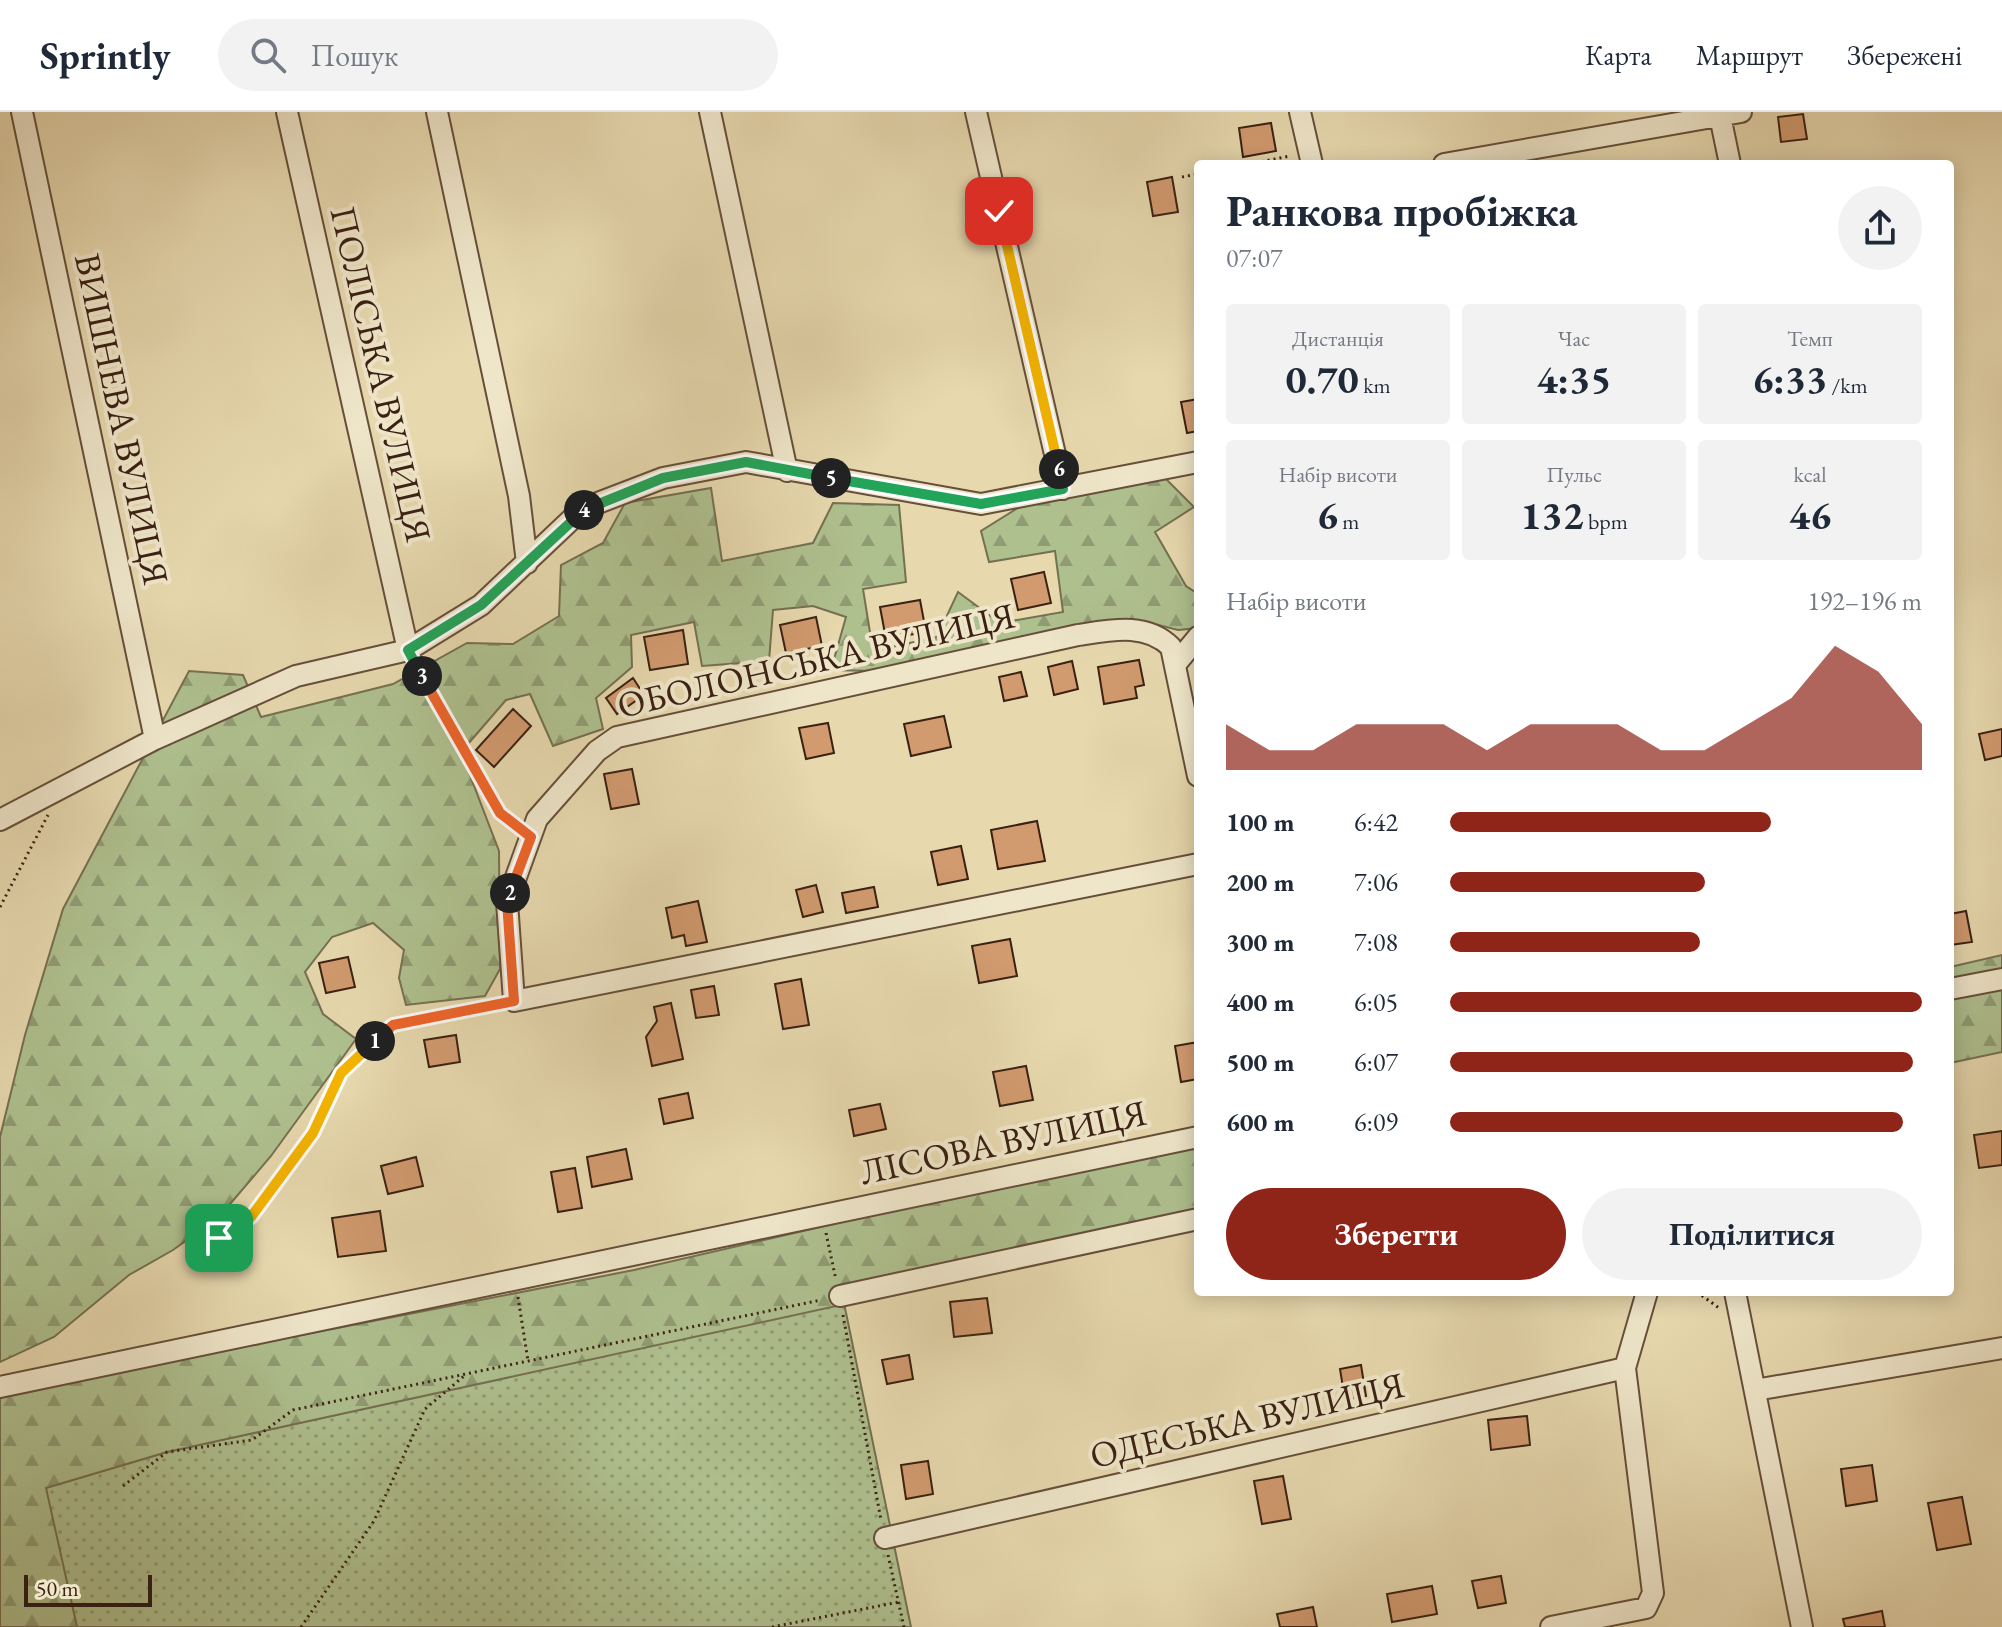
<!DOCTYPE html>
<html lang="uk">
<meta charset="utf-8">
<style>
:root{--surface:#fff;--page:#f2f2f3;--text:#1f2937;--muted:#747a83;--line:#e0e1e3;--accent:#8f2418}
body{margin:0;font-family:"EB Garamond",serif;background:var(--page);color:var(--text);height:100vh;display:flex;flex-direction:column;font-size:30px;white-space:nowrap}
*{box-sizing:border-box;margin:0}
p{font-size:26px;color:var(--muted)}
.icon{flex:none;width:44px;height:44px;fill:none;stroke:currentColor;stroke-width:2;stroke-linecap:round;stroke-linejoin:round}
.map{position:relative;flex:1;overflow:hidden}
.panel{position:absolute;left:1194px;top:48px;width:760px;height:1136px;display:flex;flex-direction:column;background:var(--surface);border-radius:8px;box-shadow:0 4px 20px #0003}
.panel>*{flex:none}
.scale{position:absolute;left:24px;bottom:20px;width:128px;box-sizing:border-box;padding-left:8px;border:4px solid #3b2113;border-top:0;font-size:22px;line-height:28px;white-space:nowrap;color:#3b2113;-webkit-text-stroke:6px #efe6ca;paint-order:stroke}
.pin{position:absolute;display:grid;place-items:center;width:68px;height:68px;color:#fff;margin:-34px;border-radius:16px;box-shadow:0 4px 12px #0006}
.km{position:absolute;width:40px;height:40px;margin:-20px;border-radius:50%;background:#222;color:#fff;font-size:22px;line-height:40px;text-align:center}
.round{display:grid;place-items:center;flex:none;width:84px;height:84px;border-radius:42px;background:var(--page)}
.head{display:flex;align-items:center;justify-content:space-between;height:136px;padding:0 32px}
h1{font-size:44px;font-weight:700;line-height:60px}
.stats{display:grid;grid-template-columns:repeat(3,1fr);gap:12px;height:136px;padding:8px 32px}
.stats div{display:grid;align-content:center;border-radius:8px;background:var(--page);text-align:center}
.stats b{font-size:40px;font-weight:700}
.stats small{font-size:22px;font-weight:400}
.stats p{font-size:22px}
.chart{height:224px;padding:16px 32px}
.chart p{display:flex;justify-content:space-between}
.chart svg{width:100%;height:144px;margin-top:8px;fill:var(--accent);opacity:.7}
.button{display:flex;gap:16px;margin-top:auto;padding:16px 32px}
.button a{flex:1;height:92px;border-radius:48px;background:var(--accent);color:#fff;font-size:32px;font-weight:700;line-height:92px;text-align:center}
.button a+a{background:var(--page);color:var(--text)}
ul{padding:0 32px;list-style:none;font-size:26px}
li{display:grid;grid-template-columns:128px 96px 1fr;align-items:center;height:60px}
li i{height:20px;border-radius:10px;background:var(--accent)}
header{display:flex;align-items:center;gap:48px;box-sizing:border-box;height:112px;padding:0 40px;background:var(--surface);border-bottom:2px solid var(--line)}
header strong{font-size:38px}
nav{display:flex;gap:44px;margin-inline-start:auto;font-size:28px}
.search{width:560px;height:72px;background:var(--page);display:flex;align-items:center;gap:20px;box-sizing:border-box;padding:0 28px;border-radius:44px;color:var(--muted);font-size:30px}
.map>svg:first-child{display:block}
.grass{fill:url(#grass-dots);stroke:#757051;stroke-width:2}
.forest{fill:url(#forest-firs);stroke:#757051;stroke-width:2}
.building{fill:#d19a6f;stroke:#3b2113;stroke-width:2}
.lines{fill:none;stroke-linecap:round;stroke-linejoin:round}
.minor-casing{stroke:#664f3a;stroke-width:24}
.path{stroke:#3b2113;stroke-width:3;stroke-dasharray:2 4;stroke-linecap:butt}
.minor{stroke:#efe6ca;stroke-width:20}
.split-1-casing{stroke:#fff;stroke-width:16}
.split-2-casing{stroke:#fff;stroke-width:16}
.split-3-casing{stroke:#fff;stroke-width:16}
.split-4-casing{stroke:#fff;stroke-width:16}
.split-5-casing{stroke:#fff;stroke-width:16}
.split-6-casing{stroke:#fff;stroke-width:16}
.split-7-casing{stroke:#fff;stroke-width:16}
.split-1{stroke:#f5b400;stroke-width:10}
.split-2{stroke:#f0652b;stroke-width:10}
.split-3{stroke:#f0652b;stroke-width:10}
.split-4{stroke:#22a559;stroke-width:10}
.split-5{stroke:#22a559;stroke-width:10}
.split-6{stroke:#22a559;stroke-width:10}
.split-7{stroke:#f5b400;stroke-width:10}
.labels{text-anchor:middle;dominant-baseline:central;stroke-width:8;stroke-linejoin:round;paint-order:stroke}
.street-label{font-size:36px;fill:#3b2113;stroke:#efe6ca}
</style>
<header>
<strong>Sprintly</strong>
<div class="search"><svg class="icon" aria-label="search" viewBox="0 0 24 24"><circle cx="10" cy="10" r="6"/><path d="M15 15l6 6"/></svg>Пошук</div>
<nav><a>Карта</a><a>Маршрут</a><a>Збережені</a></nav>
</header>
<div class="map">
<svg width="2002" height="1515" viewBox="0 0 2002 1515">
<defs>
<pattern id="grass-dots" width="8" height="8" patternUnits="userSpaceOnUse" patternTransform="scale(2)"><rect width="8" height="8" fill="#afc08f"/><path d="M2 2h.1M6 6h.1" fill="none" stroke="#909c74" stroke-width="1.8" stroke-linecap="round"/></pattern>
<pattern id="forest-firs" width="22" height="20" patternUnits="userSpaceOnUse" patternTransform="scale(2)"><rect width="22" height="20" fill="#afc08f"/><path d="M5 1l3.5 6h-7zM16 11l3.5 6h-7z" fill="#909c74"/></pattern>
</defs>
<rect width="100%" height="100%" fill="#e7d8ae"/>
<filter id="stains"><feTurbulence type="fractalNoise" baseFrequency=".0025" numOctaves="4"/><feColorMatrix values="0 0 0 0 .2 0 0 0 0 .09 0 0 0 0 .02 0 0 0 .5 -.17"/></filter>
<radialGradient id="worn" r=".72"><stop offset=".6" stop-color="#630" stop-opacity="0"/><stop offset="1" stop-color="#630" stop-opacity=".3"/></radialGradient>
<path class="grass" d="M844 1191 911 1515H77L45 1376 167 1340Z"/>
<path class="forest" d="M1165 366 1194 395 1155 420 1186 474 1198 482V516L1178 518 1143 509 872 559 831 558 846 505 813 494 773 498 769 549 702 554 694 510 631 523 632 555 596 586 603 617 553 634 530 582 506 588 461 640 499 739 500 857 485 884 406 893 399 866 404 838 373 811 332 825 305 860 323 902 356 927 271 1044 219 1105 173 1138 129 1163 54 1225 0 1250V1025L25 923 63 797 189 559 243 563 261 605 393 572 467 531 513 532 559 504 561 453 603 431 625 391 711 376 722 449 813 431 833 391 899 393 906 470 863 477 873 539 937 525 958 480 1000 511 1063 500 1055 439 989 450 981 419 1021 394Z
M2002 843V940L1950 951V855Z
M1198 1028V1115L167 1340 46 1376 77 1515H0V1282L634 1158Z"/>
<path class="building" d="M1803 2 1807 27 1781 30 1778 5Z
M1271 11 1276 39 1243 45 1239 16Z
M1172 65 1178 100 1153 104 1147 70Z
M1198 287V319L1187 321 1181 290Z
M1044 460 1051 491 1018 498 1011 467Z
M920 488 926 520 886 527 880 495Z
M816 505 822 534 786 541 780 513Z
M683 518 688 552 650 558 644 525Z
M1139 548 1144 573 1135 575 1137 586 1104 592 1098 555Z
M1072 549 1078 577 1054 583 1048 555Z
M1021 560 1027 584 1004 589 999 565Z
M633 566 644 583 617 602 606 586Z
M513 597 531 614 494 655 476 638Z
M944 604 951 635 911 644 904 612Z
M828 611 834 641 806 647 799 616Z
M2002 617V644L1985 648 1979 622Z
M632 657 639 692 611 697 604 662Z
M1037 709 1045 749 998 757 991 718Z
M961 734 968 767 938 773 931 740Z
M816 773 823 800 803 805 796 778Z
M874 775 878 795 846 801 842 781Z
M698 789 707 830 686 834 684 823 672 826 666 796Z
M1966 799 1972 830 1950 833V802Z
M1010 827 1017 864 979 871 972 834Z
M348 845 355 875 326 881 319 851Z
M801 867 809 913 783 917 775 872Z
M714 874 719 903 696 906 691 878Z
M671 891 683 947 652 954 646 925 657 909 654 895Z
M456 923 460 950 429 955 424 928Z
M1198 930V967L1181 970 1175 934Z
M1026 954 1033 988 1000 994 993 960Z
M688 981 693 1006 664 1012 659 987Z
M880 992 886 1017 854 1024 849 998Z
M2002 1019V1053L1979 1056 1974 1023Z
M626 1037 632 1067 592 1075 587 1045Z
M416 1045 423 1074 388 1082 381 1054Z
M575 1056 582 1096 558 1100 551 1060Z
M380 1099 386 1139 338 1145 332 1106Z
M987 1186 992 1221 954 1225 950 1190Z
M909 1243 913 1267 887 1272 882 1248Z
M1361 1253 1366 1284 1345 1288 1340 1257Z
M1527 1304 1530 1333 1491 1338 1488 1308Z
M928 1349 933 1382 906 1387 901 1353Z
M1872 1353 1877 1389 1846 1394 1841 1357Z
M1283 1364 1291 1407 1262 1412 1254 1369Z
M1962 1385 1971 1432 1937 1438 1928 1391Z
M1501 1464 1506 1491 1478 1496 1472 1469Z
M1432 1474 1437 1502 1392 1510 1387 1482Z
M1313 1495 1317 1515H1280L1277 1502Z
M1882 1499 1885 1515H1845L1843 1507Z"/>
<g class="lines">
<defs>
<path id="minor" d="M22 0 155 627
M287 0 408 538
M437 0 519 384 527 451
M710 0 787 359
M976 0 1063 377
M1300 0 1312 52
M1720 4 1730 52
M1444 52 1741 0
M1175 553 1198 525
M1198 664 1171 535C1146 510 1111 518 1078 523L617 625 597 639 537 707 507 790 514 889 1198 752
M0 708 155 627 296 564 408 538 481 493 575 404 590 394 663 366 746 350 981 392 1198 350
M1950 877 2002 867
M1735 1180 1802 1515
M840 1184 1198 1107
M0 1275 1198 1025
M1755 1278 2002 1236
M885 1426 1625 1256
M1551 1515 1646 1496 1653 1481 1625 1256 1647 1180"/>
</defs>
<use href="#minor" class="minor-casing"/>
<path class="path" d="M1250 52 1290 44
M1182 65 1198 62
M417 554 500 701 515 713
M0 795 48 703
M826 1121 836 1168
M219 1126 251 1105 313 1021 341 961 393 913 498 892
M1697 1180 1719 1196
M518 1185 528 1249
M843 1203 881 1408
M123 1374 167 1340 252 1328 293 1298 821 1188
M888 1443 904 1515
M301 1515 374 1409 425 1297 464 1264
M772 1515 899 1490"/>
<use href="#minor" class="minor"/>
</g>
<g class="lines">
<defs>
<path id="split-1" d="M219 1126 251 1105 313 1021 341 961 375 929"/>
<path id="split-2" d="M375 929 393 913 514 889 507 790 510 781"/>
<path id="split-3" d="M422 564 500 701 531 725 510 781"/>
<path id="split-4" d="M422 564 408 538 481 493 584 398"/>
<path id="split-5" d="M584 398 663 366 746 350 831 366"/>
<path id="split-6" d="M831 366 981 392 1063 377 1059 357"/>
<path id="split-7" d="M999 99 1059 357"/>
</defs>
<use href="#split-1" class="split-1-casing"/>
<use href="#split-2" class="split-2-casing"/>
<use href="#split-3" class="split-3-casing"/>
<use href="#split-4" class="split-4-casing"/>
<use href="#split-5" class="split-5-casing"/>
<use href="#split-6" class="split-6-casing"/>
<use href="#split-7" class="split-7-casing"/>
<use href="#split-1" class="split-1"/>
<use href="#split-2" class="split-2"/>
<use href="#split-3" class="split-3"/>
<use href="#split-4" class="split-4"/>
<use href="#split-5" class="split-5"/>
<use href="#split-6" class="split-6"/>
<use href="#split-7" class="split-7"/>
</g>
<g class="labels">
<g class="street-label">
<text transform="translate(381 262) rotate(77)">ПОЛІСЬКА ВУЛИЦЯ</text>
<text transform="translate(122 307) rotate(78)">ВИШНЕВА ВУЛИЦЯ</text>
<text transform="translate(816 548) rotate(-13)">ОБОЛОНСЬКА ВУЛИЦЯ</text>
<text transform="translate(1003 1030) rotate(-12)">ЛІСОВА ВУЛИЦЯ</text>
<text transform="translate(1247 1308) rotate(-13)">ОДЕСЬКА ВУЛИЦЯ</text>
</g>
</g>
<rect width="100%" height="100%" filter="url(#stains)"/>
<rect width="100%" height="100%" fill="url(#worn)"/>
</svg>
<div class="scale">50 m</div>
<div class="pin" style="left:219px;top:1126px;background:#1e9e55"><svg class="icon" aria-label="arrive" viewBox="0 0 24 24"><path d="M6 21V4h12l-3 4 3 4H6"/></svg></div>
<div class="pin" style="left:999px;top:99px;background:#d93025"><svg class="icon" aria-label="check" viewBox="0 0 24 24"><path d="M5 12l5 5 9-10"/></svg></div>
<b class="km" style="left:375px;top:929px">1</b>
<b class="km" style="left:510px;top:781px">2</b>
<b class="km" style="left:422px;top:564px">3</b>
<b class="km" style="left:584px;top:398px">4</b>
<b class="km" style="left:831px;top:366px">5</b>
<b class="km" style="left:1059px;top:357px">6</b>
<section class="panel">
<div class="head"><div><h1>Ранкова пробіжка</h1><p>07:07</p></div><a class="round"><svg class="icon" aria-label="share" viewBox="0 0 24 24"><path d="M12 15V3M7 8l5-5 5 5M5 13v7h14v-7"/></svg></a></div>
<div class="stats">
<div><p>Дистанція</p><b>0.70<small> km</small></b></div>
<div><p>Час</p><b>4:35</b></div>
<div><p>Темп</p><b>6:33<small> /km</small></b></div>
</div>
<div class="stats">
<div><p>Набір висоти</p><b>6<small> m</small></b></div>
<div><p>Пульс</p><b>132<small> bpm</small></b></div>
<div><p>kcal</p><b>46</b></div>
</div>
<div class="chart"><p><span>Набір висоти</span>192–196 m</p>
<svg viewBox="0 0 160 44" preserveAspectRatio="none"><path d="M0 44V30L10 38L20 38L30 30L40 30L50 30L60 38L70 30L80 30L90 30L100 38L110 38L120 30L130 22L140 6L150 14L160 30V44z"/></svg>
</div>
<ul>
<li><b>100 m</b>6:42<i style="width:68%"></i></li>
<li><b>200 m</b>7:06<i style="width:54%"></i></li>
<li><b>300 m</b>7:08<i style="width:53%"></i></li>
<li><b>400 m</b>6:05<i style="width:100%"></i></li>
<li><b>500 m</b>6:07<i style="width:98%"></i></li>
<li><b>600 m</b>6:09<i style="width:96%"></i></li>
</ul>
<div class="button"><a>Зберегти</a><a>Поділитися</a></div>
</section>
</div>
